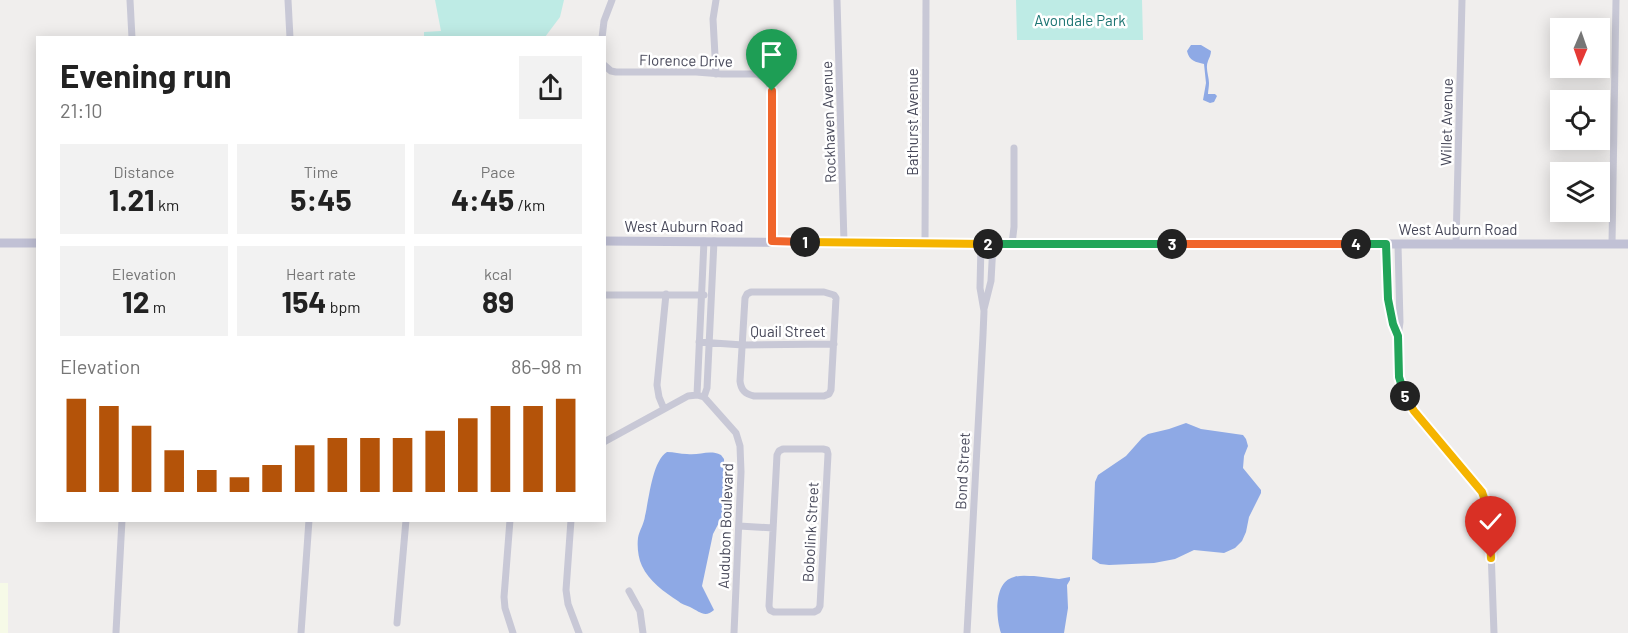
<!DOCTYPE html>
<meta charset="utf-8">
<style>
:root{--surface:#fff;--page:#f2f2f2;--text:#222;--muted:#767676;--accent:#b45309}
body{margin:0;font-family:Barlow,sans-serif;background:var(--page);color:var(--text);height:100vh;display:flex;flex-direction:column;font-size:22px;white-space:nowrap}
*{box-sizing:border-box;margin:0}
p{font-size:20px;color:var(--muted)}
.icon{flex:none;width:33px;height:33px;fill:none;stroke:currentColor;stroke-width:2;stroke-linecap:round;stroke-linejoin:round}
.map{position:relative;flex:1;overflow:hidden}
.details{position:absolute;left:36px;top:36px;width:570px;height:486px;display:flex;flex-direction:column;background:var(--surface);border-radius:0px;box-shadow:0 3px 15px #0003}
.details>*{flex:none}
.needle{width:39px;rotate:182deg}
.buttons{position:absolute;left:1550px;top:18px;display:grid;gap:12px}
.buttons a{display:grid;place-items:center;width:60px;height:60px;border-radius:0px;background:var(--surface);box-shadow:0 3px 15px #0003;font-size:30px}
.pin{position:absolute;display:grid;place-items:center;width:51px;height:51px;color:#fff;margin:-62px -26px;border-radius:50% 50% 50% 0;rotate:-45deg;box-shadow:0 0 6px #0007}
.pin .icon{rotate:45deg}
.km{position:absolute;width:30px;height:30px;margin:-15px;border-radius:50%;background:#222;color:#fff;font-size:16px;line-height:30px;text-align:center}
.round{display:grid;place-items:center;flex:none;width:63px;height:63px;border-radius:0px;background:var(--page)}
.headline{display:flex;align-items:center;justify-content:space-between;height:102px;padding:0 24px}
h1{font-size:33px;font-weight:700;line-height:45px}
.stats{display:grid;grid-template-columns:repeat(3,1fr);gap:9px;height:102px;padding:6px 24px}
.stats div{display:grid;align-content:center;border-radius:0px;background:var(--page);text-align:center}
.stats b{font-size:30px;font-weight:700}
.stats small{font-size:16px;font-weight:400}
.stats p{font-size:16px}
.chart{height:168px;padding:12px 24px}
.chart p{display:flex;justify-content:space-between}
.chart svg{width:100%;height:108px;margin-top:6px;stroke:var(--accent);stroke-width:6}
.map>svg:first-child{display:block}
.commercial{fill:#f6fae7}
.green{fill:#beebe5}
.water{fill:#8ea9e5}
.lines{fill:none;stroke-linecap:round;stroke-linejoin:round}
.street{stroke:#c8c8d6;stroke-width:7}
.secondary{stroke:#c1c1d5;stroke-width:9}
.split-1-casing{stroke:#fff;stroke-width:12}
.split-2-casing{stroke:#fff;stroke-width:12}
.split-3-casing{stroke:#fff;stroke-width:12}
.split-4-casing{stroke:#fff;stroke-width:12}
.split-5-casing{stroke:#fff;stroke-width:12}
.split-6-casing{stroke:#fff;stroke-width:12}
.split-1{stroke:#f0652b;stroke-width:8}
.split-2{stroke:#f5b400;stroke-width:8}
.split-3{stroke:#22a559;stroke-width:8}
.split-4{stroke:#f0652b;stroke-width:8}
.split-5{stroke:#22a559;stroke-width:8}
.split-6{stroke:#f5b400;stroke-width:8}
.labels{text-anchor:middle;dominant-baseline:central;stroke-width:5;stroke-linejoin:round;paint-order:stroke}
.park-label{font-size:15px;fill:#1d7573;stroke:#fff}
.street-label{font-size:15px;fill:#474859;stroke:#fff}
</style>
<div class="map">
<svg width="1628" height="633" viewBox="0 0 1628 633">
<rect width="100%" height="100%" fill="#f0eeed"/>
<path class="commercial" d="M0 583H8V633H0Z"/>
<path class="green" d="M435 0H564L560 17 545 37H424V32L441 31Z
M1016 0H1142L1143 40H1017Z"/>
<path class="water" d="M1191 45H1201L1211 51C1211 55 1209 58 1208 61 1205 68 1209 76 1209 83 1209 87 1208 91 1208 94H1215L1217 96 1214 102 1210 103 1203 100 1206 83 1204 64C1196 62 1189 61 1187 51Z
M1186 423 1201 429 1243 435 1246 439 1248 446 1244 456 1243 468 1261 490V493L1249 517 1246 532 1242 541 1235 548 1224 553 1194 550 1175 559 1154 563 1109 565 1100 564 1092 559 1095 482 1098 475 1126 456 1142 438 1148 434 1169 429Z
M667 452C674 452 680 454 687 454 699 456 709 449 721 455L724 459 725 511 713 534 702 586 714 610C705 618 700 612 690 607 686 605 681 604 678 601 664 592 649 581 642 566 638 558 637 546 638 538 639 531 644 524 645 516 649 500 652 461 667 452Z
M1034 576 1059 579 1070 577V580L1067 585 1068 608 1064 633H1001C996 618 993 582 1014 577 1020 575 1028 576 1034 576Z"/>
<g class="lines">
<path class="street" d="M130 0 132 38
M288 0 290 38
M837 0 844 242
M602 38 604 21 612 0
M604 65 611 71 616 72H696L722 74H757L768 80 772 91V241
M716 74 713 19 716 0
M925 243 926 0
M1012 244 1014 227V148
M1456 244 1462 0
M1612 244 1616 0
M1386 245C1387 275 1385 306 1397 334
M1398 245 1400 322 1398 337V369L1401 386 1404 395 1414 411 1477 485 1487 503 1490 522 1494 633
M751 292H824L834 295 836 298 831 390 829 394 824 396H754C745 394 741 390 740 381L745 298 747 294Z
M604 295H704
M984 309 991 281 993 244
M699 342 743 345 834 344
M697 395 704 241
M704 397 707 388 714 241
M664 409 659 397 657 385 666 294
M604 442 688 396 697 395 704 397 736 433 740 446 741 472 734 633
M783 449H823L827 450 828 454 820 606 818 610 814 612H774L770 610 769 606 777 455 779 451Z
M510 520 504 597 505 608 513 633
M571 520 566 590 568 604 579 633
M739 526 773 528
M629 591 640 611 643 633
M397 623 406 520
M116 632 122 520
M301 633 309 520
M967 633 983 335 984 311 980 288 981 244"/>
<path class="secondary" d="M604 241 981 244H1628
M0 243H38"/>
</g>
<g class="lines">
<defs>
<path id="split-1" d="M772 91V241L805 242"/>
<path id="split-2" d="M805 242 988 244"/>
<path id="split-3" d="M988 244H1172"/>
<path id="split-4" d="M1172 244H1356"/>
<path id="split-5" d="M1356 244H1386L1388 299 1393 324 1398 336 1399 377 1405 396"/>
<path id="split-6" d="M1405 396 1414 411 1482 492 1489 512 1491 558"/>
</defs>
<use href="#split-1" class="split-1-casing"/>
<use href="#split-2" class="split-2-casing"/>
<use href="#split-3" class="split-3-casing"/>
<use href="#split-4" class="split-4-casing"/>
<use href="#split-5" class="split-5-casing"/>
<use href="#split-6" class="split-6-casing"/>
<use href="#split-1" class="split-1"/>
<use href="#split-2" class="split-2"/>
<use href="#split-3" class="split-3"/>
<use href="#split-4" class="split-4"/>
<use href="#split-5" class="split-5"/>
<use href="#split-6" class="split-6"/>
</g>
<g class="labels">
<g class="park-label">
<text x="1080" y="20">Avondale Park</text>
</g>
<g class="street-label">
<text transform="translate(686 60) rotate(1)">Florence Drive</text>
<text transform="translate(828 122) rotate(-92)">Rockhaven Avenue</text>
<text transform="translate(912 122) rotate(-90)">Bathurst Avenue</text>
<text transform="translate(1446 122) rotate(-89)">Willet Avenue</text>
<text x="684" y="226">West Auburn Road</text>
<text x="1458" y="229">West Auburn Road</text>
<text x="788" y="331">Quail Street</text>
<text transform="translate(962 471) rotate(-87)">Bond Street</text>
<text transform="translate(725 526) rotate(-88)">Audubon Boulevard</text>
<text transform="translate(810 532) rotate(-87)">Bobolink Street</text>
</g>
</g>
</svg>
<div class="buttons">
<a><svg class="needle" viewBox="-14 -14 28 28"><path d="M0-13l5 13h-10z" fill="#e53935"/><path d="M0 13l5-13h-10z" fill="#767676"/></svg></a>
<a><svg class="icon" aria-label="locate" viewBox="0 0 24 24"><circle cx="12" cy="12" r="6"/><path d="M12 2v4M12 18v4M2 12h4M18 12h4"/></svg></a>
<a><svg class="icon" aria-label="layers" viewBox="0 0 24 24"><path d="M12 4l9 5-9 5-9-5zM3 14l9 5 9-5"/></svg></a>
</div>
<div class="pin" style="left:772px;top:91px;background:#1e9e55"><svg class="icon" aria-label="arrive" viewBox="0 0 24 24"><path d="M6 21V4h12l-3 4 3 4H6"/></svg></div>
<div class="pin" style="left:1491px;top:558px;background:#d93025"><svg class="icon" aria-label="check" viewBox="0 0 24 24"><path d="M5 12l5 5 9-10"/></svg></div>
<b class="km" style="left:805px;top:242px">1</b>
<b class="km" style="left:988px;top:244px">2</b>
<b class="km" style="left:1172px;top:244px">3</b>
<b class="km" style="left:1356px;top:244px">4</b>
<b class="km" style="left:1405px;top:396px">5</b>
<section class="details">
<div class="headline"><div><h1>Evening run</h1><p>21:10</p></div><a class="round"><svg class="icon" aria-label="share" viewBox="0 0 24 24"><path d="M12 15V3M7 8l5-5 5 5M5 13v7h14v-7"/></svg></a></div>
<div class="stats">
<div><p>Distance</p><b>1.21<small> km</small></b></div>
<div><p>Time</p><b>5:45</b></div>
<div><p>Pace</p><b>4:45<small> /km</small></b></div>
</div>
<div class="stats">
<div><p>Elevation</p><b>12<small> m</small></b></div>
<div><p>Heart rate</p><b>154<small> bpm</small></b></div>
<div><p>kcal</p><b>89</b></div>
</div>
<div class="chart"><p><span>Elevation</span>86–98 m</p>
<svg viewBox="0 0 160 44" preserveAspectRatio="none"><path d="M5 44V6M15 44V9M25 44V17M35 44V27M45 44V35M55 44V38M65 44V33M75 44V25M85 44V22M95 44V22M105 44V22M115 44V19M125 44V14M135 44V9M145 44V9M155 44V6"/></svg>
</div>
</section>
</div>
